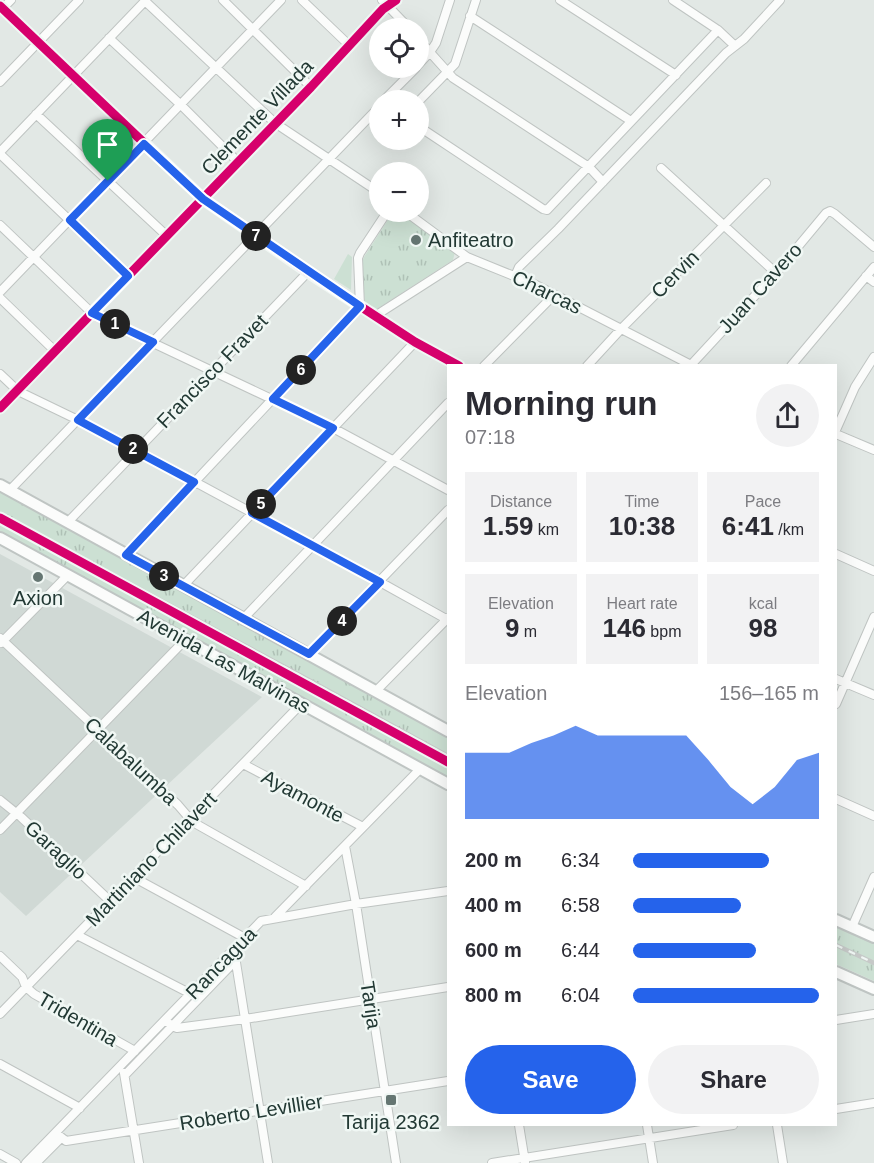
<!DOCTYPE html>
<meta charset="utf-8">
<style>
:root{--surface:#fff;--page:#f2f2f3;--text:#2b2b33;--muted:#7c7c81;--accent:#2563eb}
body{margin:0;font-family:Arial,sans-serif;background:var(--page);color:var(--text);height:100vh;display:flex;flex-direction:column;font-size:22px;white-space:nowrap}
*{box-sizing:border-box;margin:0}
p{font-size:20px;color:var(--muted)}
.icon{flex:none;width:33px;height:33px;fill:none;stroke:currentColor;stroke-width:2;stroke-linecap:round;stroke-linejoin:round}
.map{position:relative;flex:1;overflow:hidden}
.side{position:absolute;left:447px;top:364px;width:390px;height:762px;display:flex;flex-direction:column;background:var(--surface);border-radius:0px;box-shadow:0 6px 24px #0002}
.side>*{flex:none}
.controls{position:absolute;left:369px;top:18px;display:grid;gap:12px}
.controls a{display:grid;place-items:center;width:60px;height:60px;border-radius:50%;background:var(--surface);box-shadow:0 6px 24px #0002;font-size:30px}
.pin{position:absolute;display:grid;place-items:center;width:51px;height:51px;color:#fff;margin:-62px -26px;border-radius:50% 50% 50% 0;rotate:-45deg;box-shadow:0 0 6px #0007}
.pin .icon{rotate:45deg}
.km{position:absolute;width:30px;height:30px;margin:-15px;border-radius:50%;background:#222;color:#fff;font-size:16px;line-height:30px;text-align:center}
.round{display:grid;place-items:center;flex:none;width:63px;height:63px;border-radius:32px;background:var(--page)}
.headline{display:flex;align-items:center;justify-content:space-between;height:102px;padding:0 18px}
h1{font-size:33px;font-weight:600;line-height:45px}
.metrics{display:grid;grid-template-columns:repeat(3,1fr);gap:9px;height:102px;padding:6px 18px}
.metrics div{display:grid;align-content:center;border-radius:0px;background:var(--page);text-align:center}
.metrics b{font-size:26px;font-weight:600}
.metrics small{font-size:16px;font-weight:400}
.metrics p{font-size:16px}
.chart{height:168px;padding:12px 18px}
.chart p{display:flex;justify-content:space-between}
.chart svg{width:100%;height:108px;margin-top:6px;fill:var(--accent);opacity:.7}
.action{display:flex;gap:12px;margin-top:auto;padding:12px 18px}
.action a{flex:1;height:69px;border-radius:36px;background:var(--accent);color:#fff;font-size:24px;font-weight:600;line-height:69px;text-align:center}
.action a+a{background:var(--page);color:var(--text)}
ul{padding:0 18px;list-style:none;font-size:20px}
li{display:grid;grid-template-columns:96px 72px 1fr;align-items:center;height:45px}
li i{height:15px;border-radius:8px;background:var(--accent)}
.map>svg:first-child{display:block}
.built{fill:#d0d9d5}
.grass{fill:#cce0d3}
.park{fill:url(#park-tufts)}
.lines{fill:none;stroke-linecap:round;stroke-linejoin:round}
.minor-casing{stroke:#bfc4c2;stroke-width:10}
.secondary-casing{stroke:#bfc5c3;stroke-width:14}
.minor{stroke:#fbfcfb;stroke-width:8}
.secondary{stroke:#fbfcfb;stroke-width:10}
.rail-casing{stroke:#c6c9c8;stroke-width:4.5}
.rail{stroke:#f0f7f4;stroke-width:2;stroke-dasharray:7;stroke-linecap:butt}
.cycleway-casing{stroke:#f0f7f4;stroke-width:13}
.cycleway{stroke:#d6006c;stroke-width:9}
.route-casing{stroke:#fff;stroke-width:12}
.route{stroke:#2563eb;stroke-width:8}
.poi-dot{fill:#657672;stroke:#f0f7f4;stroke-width:2}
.labels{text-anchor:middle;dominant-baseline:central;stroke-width:5;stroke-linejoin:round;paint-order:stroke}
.street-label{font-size:20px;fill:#223934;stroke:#f0f7f4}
.poi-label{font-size:20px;fill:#223934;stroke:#f0f7f4}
</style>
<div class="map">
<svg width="874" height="1163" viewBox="0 0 874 1163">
<defs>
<pattern id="park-tufts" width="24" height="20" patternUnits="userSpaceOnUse" patternTransform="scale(1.5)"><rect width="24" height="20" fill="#cce0d3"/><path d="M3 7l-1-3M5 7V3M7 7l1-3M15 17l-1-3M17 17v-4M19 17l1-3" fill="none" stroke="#afc1b6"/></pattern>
</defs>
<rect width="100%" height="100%" fill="#e2e8e5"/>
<path class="built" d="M0 554 262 697 26 916 0 892Z"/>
<path class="grass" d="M348 254 352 257 351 290 334 279Z"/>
<path class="park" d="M393 212H400L455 252 453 260 377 309 365 302 361 264 364 257Z
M0 487 448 734V778L0 531Z
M836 927 874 944V981L836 964Z"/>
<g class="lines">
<defs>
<path id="minor" d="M223 0 311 87
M302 0 350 46
M382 0 409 28
M560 0 676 75
M673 0 718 30 735 46
M145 1 275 123 380 193
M0 6 203 199 308 272 415 342 459 366
M1 10 11 0
M470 16 631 121
M109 38 181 105 238 162
M418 39 453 78 589 167 603 182
M418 65 430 52 436 43 450 0
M0 82 79 0
M384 100 416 68
M418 102 455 64 476 0
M36 114 167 236
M418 126 543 209 547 210 718 30
M0 152 146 0
M0 154 128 276
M661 168 776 273
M406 212 467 257 536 285 693 366
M0 225 92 313 98 317 333 428 448 490
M515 276 519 267 558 229 726 53 744 39 780 0
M866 276 874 282
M0 292 281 0
M0 298 56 352
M375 316 467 257
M484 366 554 295
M587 366 621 329 766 183
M690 366 776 273 826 213 830 211 835 214 874 247
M791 366 874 267
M0 374 18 391 78 420 136 450 380 582 448 620
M0 408 311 87 383 9 396 0
M836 430 855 387 874 357
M836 434 874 450
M10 490 380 106
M68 522 308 272
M836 554 874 571
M126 555 360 306 358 258 360 253 387 212
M183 586 415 342
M243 619 448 403
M0 638 178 805 190 819 198 825 306 886
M1 643 67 576
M309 654 448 510
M836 679 874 695
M376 691 448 618
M836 704 874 617
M243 764 363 827
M836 799 874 816
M0 800 21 817 110 901
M0 830 185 640
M345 846 356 904 396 1163
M133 877 245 938
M275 917 420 769
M852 927 874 877
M77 935 193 995
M234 950 268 1163
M0 956 22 977 26 987 34 994 135 1051
M0 1014 302 703
M165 1020 172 1026 177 1028 245 1019 448 987
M836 1020 874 1014
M0 1064 80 1108
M124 1073 139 1163
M125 1075 236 960
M836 1109 874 1103
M519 1125 525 1162
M647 1125 653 1163
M777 1125 783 1163
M56 1133 66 1141 448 1081
M0 1154 16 1163
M26 1163 261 921 356 904 448 891
M36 1163 61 1138
M492 1163 733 1125"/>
<path id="secondary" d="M0 485 448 731
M0 538 448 784
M836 920 874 937
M836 972 874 989"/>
</defs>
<use href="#minor" class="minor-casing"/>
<use href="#secondary" class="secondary-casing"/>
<use href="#minor" class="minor"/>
<use href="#secondary" class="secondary"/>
<defs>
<path id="rail" d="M0 514 296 673 448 756
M836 945 874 963"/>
</defs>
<use href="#rail" class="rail-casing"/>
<use href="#rail" class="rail"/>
<defs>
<path id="cycleway" d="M0 6 203 199 308 272 415 342 459 366
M0 408 311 87 383 9 396 0
M0 518 448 762"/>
</defs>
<use href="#cycleway" class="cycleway-casing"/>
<use href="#cycleway" class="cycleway"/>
</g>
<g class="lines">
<defs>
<path id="route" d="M144 144 203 199 360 306 273 399 333 428 252 513 380 582 309 654 126 555 194 482 78 420 153 342 92 313 128 276 70 220Z"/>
</defs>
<use href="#route" class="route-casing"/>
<use href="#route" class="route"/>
</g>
<g class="poi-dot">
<circle cx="416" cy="240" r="6"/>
<circle cx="38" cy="577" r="6"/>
<rect x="385" y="1094" width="12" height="12" rx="3"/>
</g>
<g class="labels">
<g class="street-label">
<text transform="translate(257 117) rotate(-46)">Clemente Villada</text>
<text transform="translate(675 274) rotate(-45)">Cervin</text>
<text transform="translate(760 288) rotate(-48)">Juan Cavero</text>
<text transform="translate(547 292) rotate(26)">Charcas</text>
<text transform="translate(212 371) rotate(-46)">Francisco Fravet</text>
<text transform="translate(224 661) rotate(29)">Avenida Las Malvinas</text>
<text transform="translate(131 761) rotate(43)">Calabalumba</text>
<text transform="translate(303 796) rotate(28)">Ayamonte</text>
<text transform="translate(56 850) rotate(43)">Garaglio</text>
<text transform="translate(151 859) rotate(-46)">Martiniano Chilavert</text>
<text transform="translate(221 963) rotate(-46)">Rancagua</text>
<text transform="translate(371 1005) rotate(81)">Tarija</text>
<text transform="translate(78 1019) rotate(30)">Tridentina</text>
<text transform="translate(251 1112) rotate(-9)">Roberto Levillier</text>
</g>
<g class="poi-label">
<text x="428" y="240" text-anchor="start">Anfiteatro</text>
<text x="38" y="598">Axion</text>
<text x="391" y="1122">Tarija 2362</text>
</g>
</g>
</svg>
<div class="controls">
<a><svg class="icon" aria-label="locate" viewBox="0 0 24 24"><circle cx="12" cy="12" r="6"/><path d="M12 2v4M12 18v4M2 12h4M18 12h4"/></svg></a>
<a>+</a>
<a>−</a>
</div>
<div class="pin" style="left:108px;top:181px;background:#1e9e55"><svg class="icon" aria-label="arrive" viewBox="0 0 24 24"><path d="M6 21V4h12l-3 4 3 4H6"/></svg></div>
<b class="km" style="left:115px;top:324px">1</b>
<b class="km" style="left:133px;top:449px">2</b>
<b class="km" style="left:164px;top:576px">3</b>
<b class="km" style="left:342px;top:621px">4</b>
<b class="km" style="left:261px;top:504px">5</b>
<b class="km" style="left:301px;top:370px">6</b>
<b class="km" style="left:256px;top:236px">7</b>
<section class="side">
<div class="headline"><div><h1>Morning run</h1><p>07:18</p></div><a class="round"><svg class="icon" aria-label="share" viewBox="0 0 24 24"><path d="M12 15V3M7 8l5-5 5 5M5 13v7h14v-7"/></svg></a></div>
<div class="metrics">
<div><p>Distance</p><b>1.59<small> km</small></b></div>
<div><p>Time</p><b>10:38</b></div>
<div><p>Pace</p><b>6:41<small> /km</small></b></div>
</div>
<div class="metrics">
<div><p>Elevation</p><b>9<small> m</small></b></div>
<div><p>Heart rate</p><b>146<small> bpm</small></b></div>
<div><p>kcal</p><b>98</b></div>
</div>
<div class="chart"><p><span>Elevation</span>156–165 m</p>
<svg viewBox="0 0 160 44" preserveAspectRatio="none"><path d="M0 44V17L10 17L20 17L30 13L40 10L50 6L60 10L70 10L80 10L90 10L100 10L110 20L120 31L130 38L140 31L150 20L160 17V44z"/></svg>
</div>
<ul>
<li><b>200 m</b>6:34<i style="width:73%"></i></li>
<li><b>400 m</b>6:58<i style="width:58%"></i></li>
<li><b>600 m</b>6:44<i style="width:66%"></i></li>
<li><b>800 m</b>6:04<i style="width:100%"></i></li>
</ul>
<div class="action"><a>Save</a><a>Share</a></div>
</section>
</div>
